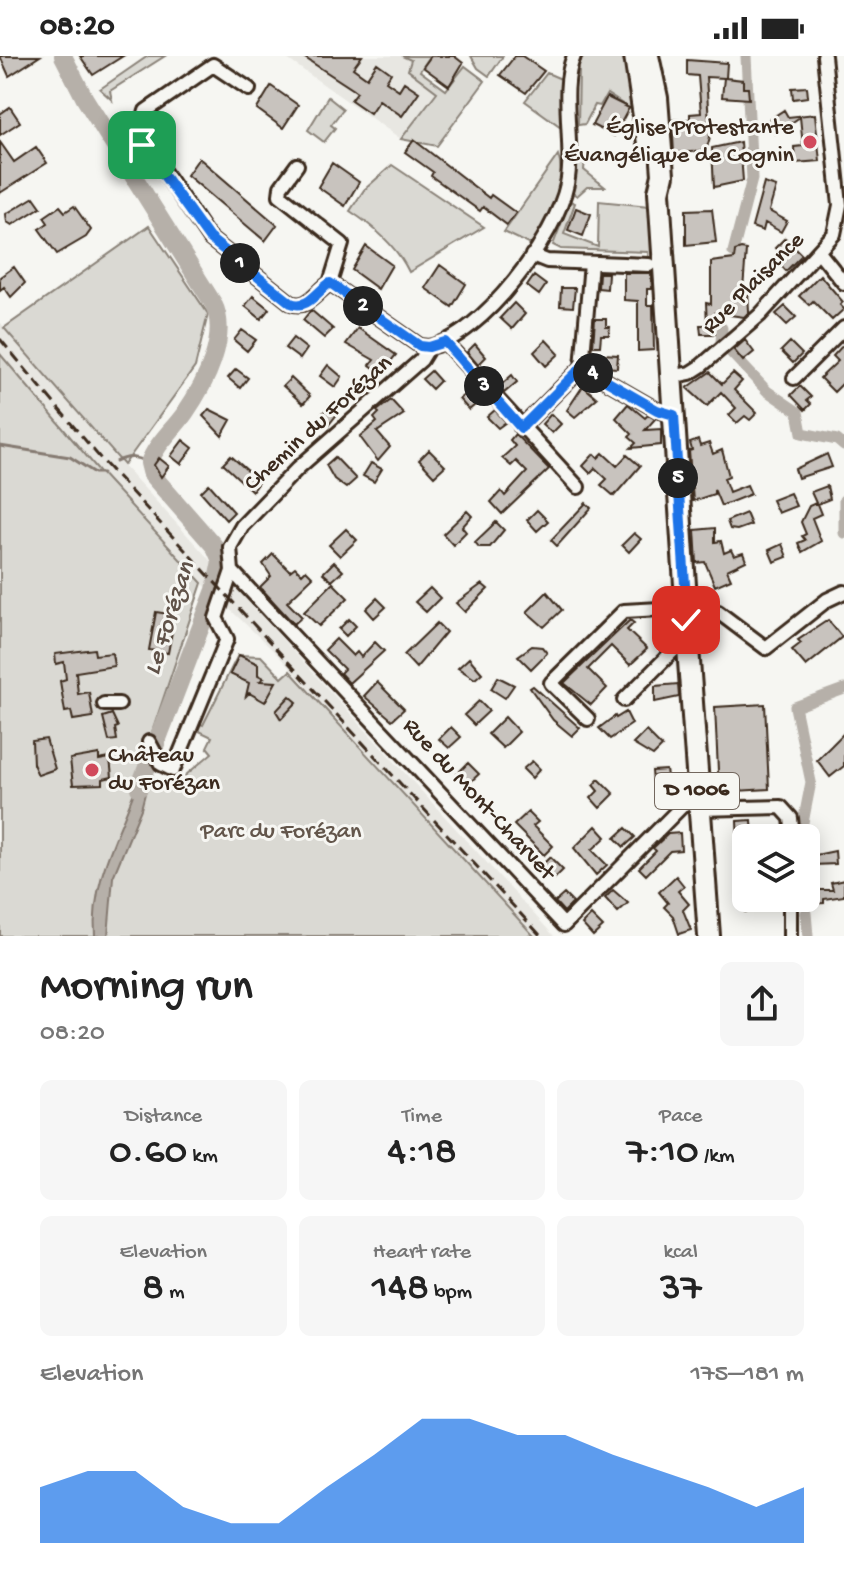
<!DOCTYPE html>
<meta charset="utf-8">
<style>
:root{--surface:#fff;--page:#f6f6f6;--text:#222;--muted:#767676;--accent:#1a73e8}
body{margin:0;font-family:"Gochi Hand",sans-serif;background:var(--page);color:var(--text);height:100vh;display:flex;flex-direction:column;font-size:30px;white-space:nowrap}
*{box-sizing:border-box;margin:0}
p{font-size:26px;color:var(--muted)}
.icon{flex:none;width:44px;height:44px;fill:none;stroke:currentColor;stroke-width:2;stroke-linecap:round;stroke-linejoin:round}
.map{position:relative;height:880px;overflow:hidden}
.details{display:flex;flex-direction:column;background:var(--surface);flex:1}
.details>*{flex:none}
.buttons{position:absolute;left:732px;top:768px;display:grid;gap:16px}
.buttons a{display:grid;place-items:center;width:88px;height:88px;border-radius:12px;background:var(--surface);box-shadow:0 4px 20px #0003;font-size:40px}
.pin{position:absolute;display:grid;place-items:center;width:68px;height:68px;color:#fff;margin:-34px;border-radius:16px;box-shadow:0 4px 12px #0006}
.km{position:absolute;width:40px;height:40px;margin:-20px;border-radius:50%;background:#222;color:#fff;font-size:22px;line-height:40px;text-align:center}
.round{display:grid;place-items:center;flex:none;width:84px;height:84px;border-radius:12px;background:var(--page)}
.summary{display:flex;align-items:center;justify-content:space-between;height:136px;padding:0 40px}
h1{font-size:44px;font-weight:600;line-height:60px}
.metrics{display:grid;grid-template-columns:repeat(3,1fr);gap:12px;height:136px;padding:8px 40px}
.metrics div{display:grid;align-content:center;border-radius:12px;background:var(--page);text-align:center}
.metrics b{font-size:40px;font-weight:600}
.metrics small{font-size:22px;font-weight:400}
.metrics p{font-size:22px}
.chart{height:224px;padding:16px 40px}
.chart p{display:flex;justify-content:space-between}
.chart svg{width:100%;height:144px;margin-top:8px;fill:var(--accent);opacity:.7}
.status{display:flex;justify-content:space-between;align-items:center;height:56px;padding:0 40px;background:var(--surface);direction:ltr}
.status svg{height:22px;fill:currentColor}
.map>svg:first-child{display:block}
.built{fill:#e8e7e2}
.green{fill:#dad9d3;stroke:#8a8278;stroke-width:2}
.water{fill:#b6b0a9;stroke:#857a71;stroke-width:2}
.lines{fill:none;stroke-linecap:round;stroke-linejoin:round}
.stream{stroke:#857a71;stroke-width:3}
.canal{stroke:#b6b0a9;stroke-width:11}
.river{stroke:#b6b0a9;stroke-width:18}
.building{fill:#c8c3be;stroke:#3b2a1e;stroke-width:2}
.minor-casing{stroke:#3b2a1e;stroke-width:18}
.primary-casing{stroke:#3b2a1e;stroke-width:26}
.minor{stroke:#f6f6f2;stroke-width:12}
.primary{stroke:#f6f6f2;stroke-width:20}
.rail{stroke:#3b2a1e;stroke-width:3;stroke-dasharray:12 6;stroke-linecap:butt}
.route-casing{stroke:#fff;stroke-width:16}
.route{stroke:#1a73e8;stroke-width:10}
.poi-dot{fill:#d1495b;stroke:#f6f6f2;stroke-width:3}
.labels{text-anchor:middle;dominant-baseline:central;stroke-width:6;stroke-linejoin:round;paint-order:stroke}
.shield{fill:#f6f6f2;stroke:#73675e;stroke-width:2}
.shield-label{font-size:22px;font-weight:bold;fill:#3b2a1e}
.poi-label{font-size:24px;fill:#3b2a1e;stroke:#f6f6f2;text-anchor:end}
.street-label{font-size:24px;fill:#3b2a1e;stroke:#f6f6f2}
.park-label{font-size:24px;fill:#63564b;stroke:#f6f6f2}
.water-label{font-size:26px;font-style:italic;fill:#605248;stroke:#f6f6f2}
</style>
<div class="status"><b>08:20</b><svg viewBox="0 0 49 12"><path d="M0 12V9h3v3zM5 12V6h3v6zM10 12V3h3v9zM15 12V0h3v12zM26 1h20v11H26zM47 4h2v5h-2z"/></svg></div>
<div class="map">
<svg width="844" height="880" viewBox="0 0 844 880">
<rect width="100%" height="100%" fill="#f6f6f2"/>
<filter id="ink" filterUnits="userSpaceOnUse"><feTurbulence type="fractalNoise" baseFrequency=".0125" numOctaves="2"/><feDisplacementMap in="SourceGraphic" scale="16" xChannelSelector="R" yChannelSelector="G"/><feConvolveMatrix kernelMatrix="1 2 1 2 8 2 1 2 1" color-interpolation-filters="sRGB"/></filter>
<g filter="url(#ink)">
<path class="built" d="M283 0H415L408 14 437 36 401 83Z
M0 266 112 397 554 880H534L276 597 202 527 100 416 0 298Z"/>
<path class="green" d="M148 0H165L110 35 112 44 100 33Z
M402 0H430L420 15 446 34 465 10 485 25 437 90 401 83 437 36 408 14 411 4Z
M471 0H503L489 20 478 12Z
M633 0 635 56 607 38 600 50 595 49 585 68 578 69 579 11 583 1Z
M547 17 561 23V71L525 45Z
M328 41 343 53 331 69 335 72 324 86 308 74Z
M577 97 585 103 584 114 605 131H587L577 140 573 137Z
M558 99C568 127 547 166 531 189L504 176Z
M392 109 484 171 409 216C397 191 373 170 350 155L364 134Z
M570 145 575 147 564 178 598 191 599 145 649 150 654 205H648V196L561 193 553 189Z
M149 170 208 258 195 311 124 409 4 272Z
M0 298 100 416 202 527 144 700 153 716 150 726 160 728 167 735 212 697 207 691 212 681 195 673 198 667 203 669 238 599 261 600 282 622 290 615 534 880H0Z"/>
<path class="water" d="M143 710 151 714 141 753 113 821 108 880H95C90 818 127 766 143 710Z"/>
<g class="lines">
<path class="stream" d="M0 390 70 401 95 417H103
M116 406C129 399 137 401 149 407"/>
<path class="canal" d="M733 196 752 123 746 0
M722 272 721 286 767 335 798 356 802 377 837 384 844 390
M844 444V477
M800 782 811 726 795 651 844 633
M806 857 808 880"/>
<path class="river" d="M63 0 85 43 213 247C230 280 205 328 185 357 173 374 156 388 149 407L152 419 215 491 221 505 215 534 139 732"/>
</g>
<path class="building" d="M0 0H40L9 20Z
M80 0H123L93 19Z
M302 0H362L353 12 367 22 377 7 391 17 386 25 399 34 404 26 419 36 402 60 379 44 370 57 351 44 357 36Z
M431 0H454L463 7 449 30 423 11Z
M515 0H522L544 15 526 37 500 19Z
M687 4 727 7 726 22 743 24V32H748L749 43 722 41 724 22 706 21 710 81 706 95 674 97 672 64 690 63V58L701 57 698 20 687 19Z
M271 30 298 49 283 72 257 53Z
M807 31 808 41 793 43 792 32Z
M607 41 629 52 614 80 592 69Z
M10 51 20 66 0 79V58Z
M784 54 788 61 815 58 820 105 795 107 794 91 803 90 800 61 775 78 767 65Z
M414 84 489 142 491 139 516 157 507 169 483 151 480 155 431 120 433 116 405 96Z
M0 86 14 106 36 91 47 107 0 137Z
M740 86 743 125 714 131 712 92Z
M199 102 277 169 265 185 187 119Z
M332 107 359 126 345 150 318 131Z
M764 127 776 131 769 155 787 165 781 176 765 167 763 175 752 171Z
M34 141 41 151 12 169 7 166 6 158Z
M60 150 65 156 74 150 91 174 86 181 57 198 39 173 48 167 44 161Z
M576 152 591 158 583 180 568 174Z
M712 153 716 186 686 189V154Z
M785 182 802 199 786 215 777 205 782 199 775 192Z
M366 190 392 209 378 233 352 214Z
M741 193 746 194 743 234H748L749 256 744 261 715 257V278H701L700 269H707L706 247 711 248V206L734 203 735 195Z
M440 209 466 228 452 251 425 232Z
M14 211 25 227 11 241 4 231 0 234V221Z
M599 217H608L607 233 598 232Z
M624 217H651L652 233H647V249H653L654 294 638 295V245L624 244Z
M820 219 843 246 840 249 844 253 832 264 813 245 809 249 799 240Z
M534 220 546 229 539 239 527 230Z
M561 232H575L573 251 560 250Z
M253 240 269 253 261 263 245 250Z
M514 247 525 258 512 273 500 262Z
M785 250 796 261 787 269 776 258Z
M311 254 333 273 324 282 303 264Z
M595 263H606V271H610L609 279H601L600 290H593Z
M358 272 396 299 381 317 370 309 374 304 346 288Z
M242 274 256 284 247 295 234 284Z
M293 282 307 293 300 303 285 292Z
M546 284 559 298 546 310 534 296Z
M745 284 754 296 743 305 734 294Z
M790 286 802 298 793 307 781 295Z
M475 288 486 301 478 309 467 296Z
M844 288V326L834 336 820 322 838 305 833 300Z
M602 298 618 299 617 312 601 311Z
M328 309 342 321 335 331 320 320Z
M236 313 248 322 240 332 228 322Z
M431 315 440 325 432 333 422 323Z
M494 316 503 327 512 319 517 326 504 337 489 321Z
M710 316 722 328 733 317 742 325 734 334 757 357 750 364 745 360 737 367 729 359 736 352 721 336 707 350 687 332Z
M291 322 310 340 303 348 283 330Z
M583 330 597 342 575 361 567 354Z
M800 330 811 341 807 344 811 348 805 354 791 339Z
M470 334 480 345 469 354 459 343Z
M391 344 404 358 377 376 390 391 378 405 360 381 377 366 374 362 379 357 377 355Z
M628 348 645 362 648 359 655 363 645 374 661 373V389L631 392 636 387 629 381 632 378 616 362Z
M329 350 338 357 327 371 318 363Z
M209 353 231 364 222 380 203 360Z
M495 354 506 366 498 372 487 361Z
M551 358 561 368 552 377 542 368Z
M515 378 549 413 502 458 491 446 501 435 505 440 527 416 516 405 511 410 502 402 515 390 510 384Z
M183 384 193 392 181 408 171 400Z
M698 384 700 390 709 387 713 398 722 394 729 420 724 422 729 436 747 429 751 438 721 450 714 433V438L693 445 689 395 692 394 690 387Z
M429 394 445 410 434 420 419 404Z
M603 397 617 410 627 399 640 410 614 440 601 429 607 423 595 412 590 417 583 410 594 398 598 402Z
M827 398 832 411 798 422 795 413Z
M231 400 259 425 252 435 223 408Z
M335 401 356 423 346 432 334 423 326 409Z
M159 402 169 410 161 421 154 409Z
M371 407 382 413 374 426 363 420Z
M209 428 234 456 226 464 201 436Z
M827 430 830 443 817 448 821 458 812 462 821 485 802 496 798 487 805 484 802 480 806 478 801 466 809 450 816 447 811 436Z
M790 437 796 450 778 457 772 444Z
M586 447 591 452 557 490 551 484Z
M537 454 548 465 537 475 527 464Z
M467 455 472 460 462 471 466 476 453 489 443 478Z
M746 457 751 469 737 474 730 473 727 465Z
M496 466 504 474 490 491H479L475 486Z
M715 472V486L721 485 724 497 731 494 734 500 743 497 746 505 727 514 731 523 715 530 705 506 697 507 695 474Z
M346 473 357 484 340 500 329 489Z
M634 477 641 483 629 496 622 489Z
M782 488 787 501 774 506 769 494Z
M273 498 290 515 295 511 302 518 306 514 313 521 287 546 302 561 294 568 260 531 271 520 263 508Z
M334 506 343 515 332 525 323 517Z
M333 527 348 542 319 570 304 556Z
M482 528 488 533 465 556 456 547Z
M430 532 440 542 426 556 415 546Z
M547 536 562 554 544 571 527 556Z
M377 542 386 551 374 562 366 553Z
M156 556 175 559 168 597 149 594Z
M349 563 356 570 346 580 339 573Z
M630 564 634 567 627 574 647 593 630 609 611 590 588 613 607 632 591 649 564 627Z
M828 564 842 581 806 610 792 594 801 587 798 584Z
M437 567 446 576 416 612 404 599Z
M336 583 353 600 357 596 361 601 375 586 384 595 349 627 340 617 344 613 325 594Z
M532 590 542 591 547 597 531 613 518 600Z
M94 593 95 599 112 597 114 610 76 616 78 638 89 636 93 661 73 664 71 655 65 656 60 625 66 623 64 606 56 608 55 598Z
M239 599 258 608V619L264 622 260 625 276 626 265 646 249 637 246 640 249 627 230 618Z
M469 602 482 617 475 623 458 612Z
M498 621 514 629 505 642 491 633Z
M377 626 404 653 392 664 364 640Z
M678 628 679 641 655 646V630Z
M533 630 580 672 572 680 553 664 530 632Z
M290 640 297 646 281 663 276 655Z
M479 645 489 655 474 669 464 659Z
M765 648 769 733 719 736 715 651Z
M626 656 632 668 610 683 599 672 615 660 616 662Z
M112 658 118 671 115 672 117 684 109 685 103 661Z
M505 661 519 676 503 692 488 678Z
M451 671 461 681 449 692 439 683Z
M646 675 662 691 653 700 633 688Z
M844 677V710L830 721 817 704Z
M46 683 55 713 38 719 33 708 32 685Z
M99 698V704L110 702 112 721 103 723V728L73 729 70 703Z
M532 705 540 713 532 722 523 713Z
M468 707 479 718 467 729 457 718Z
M666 714 667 720H671L673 732H661L660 727 653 728 652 715Z
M599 723 614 738 600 752 591 742 598 735 593 729Z
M528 756 538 766 533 770 553 790 544 799 514 769Z
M752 764 753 782H746V788L738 789 737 765Z
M596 770 606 781 592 794 607 809 596 819 574 792Z
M626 772 635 781 624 791 615 782Z
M680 777 681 794 670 795 646 819 639 812 656 795 653 792 668 778Z
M835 795 836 808 813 809 814 834H833L831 827 844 824V840L824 843V847L806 848V801Z
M550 801 563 814 554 823 541 810Z
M676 820 684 830 678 835 689 848 683 854 691 874 679 878 673 860 664 851 668 847 659 836Z
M613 834 628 847 618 856 605 842Z
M564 838 573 847 564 856 555 846Z
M745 842H757L758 855 745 856Z
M591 859 603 871 593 880 582 868Z"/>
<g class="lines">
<defs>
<path id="minor" d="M249 33 213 9 146 55 139 79 209 182 291 247C308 254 317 235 330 227L420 290 429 291
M297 109 281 131 280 139 342 188 330 227
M819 196 844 227
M532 199 547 205 649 209
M445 286 578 431
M582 311 657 354 674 359
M671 321 690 317 701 310 760 259 834 178 840 149 824 0
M794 322 844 272
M521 372 582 311 591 207
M232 515 564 869 684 748 698 743
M697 554 718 556 766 592 827 544 844 536
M624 644 676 592 689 590
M104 648H119
M588 663 551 627 624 555 678 552
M149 686 161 708 173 714 227 583 216 562 232 515 230 491 242 470 298 412 421 304 429 291C482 281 557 179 567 128 575 90 559 34 574 0
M698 753 781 751 791 762 793 782
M790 842V880"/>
<path id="primary" d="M635 0 648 87
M648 0 657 42 663 119 659 136 686 544
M686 564 709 880"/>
</defs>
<use href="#minor" class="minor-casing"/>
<use href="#primary" class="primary-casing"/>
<use href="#minor" class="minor"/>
<use href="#primary" class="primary"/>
<path class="rail" d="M0 283 101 403 541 880"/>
</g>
</g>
<g class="lines" filter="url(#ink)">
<defs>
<path id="route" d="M142 89 209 182 291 247C308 254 317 235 330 227L420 290 429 291 445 286 521 372 582 311 657 354 674 359 686 544 678 555 686 564"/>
</defs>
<use href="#route" class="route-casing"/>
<use href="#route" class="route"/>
</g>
<g class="poi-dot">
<circle cx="810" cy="86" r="8"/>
<circle cx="92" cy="714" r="8"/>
</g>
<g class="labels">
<rect class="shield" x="655" y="717" width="84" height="36" rx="6"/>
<g class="shield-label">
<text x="697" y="735">D 1006</text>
</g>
<g class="poi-label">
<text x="794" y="72">Église Protestante<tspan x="794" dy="28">Évangélique de Cognin</tspan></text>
<text x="108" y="700" text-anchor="start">Château<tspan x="108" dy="28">du Forézan</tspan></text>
</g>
<g class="street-label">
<text transform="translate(754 228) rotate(-45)">Rue Plaisance</text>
<text transform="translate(319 368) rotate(-42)">Chemin du Forézan</text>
<text transform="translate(478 744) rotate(47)">Rue du Mont-Charvet</text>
</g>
<g class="park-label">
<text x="281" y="776">Parc du Forézan</text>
</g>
<g class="water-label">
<text transform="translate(171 563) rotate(-72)">Le Forézan</text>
</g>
</g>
</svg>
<div class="buttons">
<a><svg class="icon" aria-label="layers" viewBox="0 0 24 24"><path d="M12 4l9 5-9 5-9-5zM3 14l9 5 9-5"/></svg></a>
</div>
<div class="pin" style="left:142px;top:89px;background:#1e9e55"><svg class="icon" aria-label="arrive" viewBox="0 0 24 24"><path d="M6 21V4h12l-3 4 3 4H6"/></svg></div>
<div class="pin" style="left:686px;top:564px;background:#d93025"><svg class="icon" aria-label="check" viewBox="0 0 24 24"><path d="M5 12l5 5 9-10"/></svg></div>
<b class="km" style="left:240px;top:207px">1</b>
<b class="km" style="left:363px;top:250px">2</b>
<b class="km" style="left:484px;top:330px">3</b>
<b class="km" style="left:593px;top:317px">4</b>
<b class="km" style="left:678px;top:422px">5</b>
</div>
<section class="details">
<div class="summary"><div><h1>Morning run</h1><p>08:20</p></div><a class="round"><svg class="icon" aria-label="share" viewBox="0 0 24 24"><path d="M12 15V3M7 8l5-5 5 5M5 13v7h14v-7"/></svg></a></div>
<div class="metrics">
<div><p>Distance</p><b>0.60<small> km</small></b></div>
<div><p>Time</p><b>4:18</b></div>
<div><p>Pace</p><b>7:10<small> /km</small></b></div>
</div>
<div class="metrics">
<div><p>Elevation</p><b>8<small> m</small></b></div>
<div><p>Heart rate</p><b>148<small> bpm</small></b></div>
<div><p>kcal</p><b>37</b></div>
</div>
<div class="chart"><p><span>Elevation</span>175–181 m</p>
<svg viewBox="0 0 160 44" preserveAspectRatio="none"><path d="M0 44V27L10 22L20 22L30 33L40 38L50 38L60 27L70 17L80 6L90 6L100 11L110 11L120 17L130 22L140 27L150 33L160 27V44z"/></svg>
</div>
</section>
